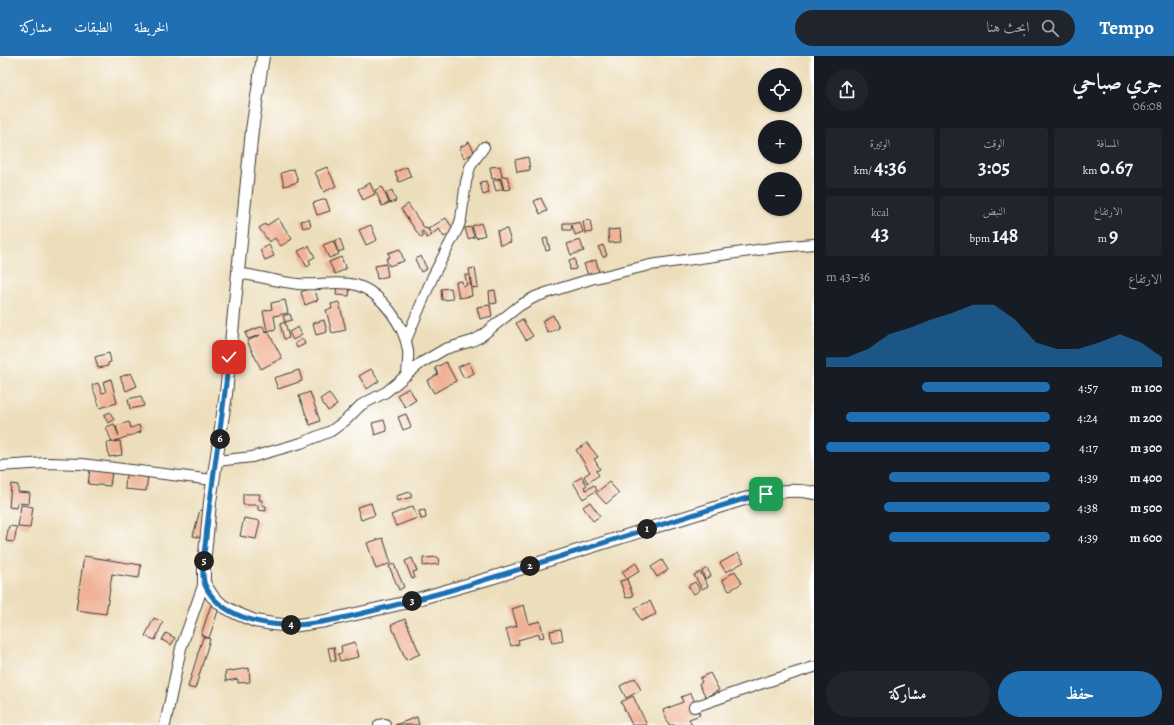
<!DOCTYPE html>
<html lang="ar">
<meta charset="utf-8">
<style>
:root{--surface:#171b24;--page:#20242c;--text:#f1f3f6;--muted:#9ea1a6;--accent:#1f6fb2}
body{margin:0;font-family:Alegreya,Amiri,serif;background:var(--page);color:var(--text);direction:rtl;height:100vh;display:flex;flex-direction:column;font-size:15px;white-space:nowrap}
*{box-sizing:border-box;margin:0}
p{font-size:13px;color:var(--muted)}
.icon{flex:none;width:22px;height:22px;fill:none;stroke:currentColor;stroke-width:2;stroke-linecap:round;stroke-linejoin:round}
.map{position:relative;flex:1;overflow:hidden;direction:ltr}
.panel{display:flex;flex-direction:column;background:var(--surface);width:360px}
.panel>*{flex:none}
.controls{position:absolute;left:758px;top:12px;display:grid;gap:8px}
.controls a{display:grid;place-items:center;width:44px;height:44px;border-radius:50%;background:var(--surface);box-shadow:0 1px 3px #0004;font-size:20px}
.pin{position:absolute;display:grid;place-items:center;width:34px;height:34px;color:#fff;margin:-17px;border-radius:8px;box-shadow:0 2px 6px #0006}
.km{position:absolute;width:20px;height:20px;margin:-10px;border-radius:50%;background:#222;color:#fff;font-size:11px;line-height:20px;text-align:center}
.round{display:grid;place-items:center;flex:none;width:42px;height:42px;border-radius:21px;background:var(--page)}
.summary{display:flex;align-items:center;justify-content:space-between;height:68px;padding:0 12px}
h1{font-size:22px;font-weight:700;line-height:30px}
.figures{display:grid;grid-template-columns:repeat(3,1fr);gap:6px;height:68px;padding:4px 12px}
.figures div{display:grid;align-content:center;border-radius:4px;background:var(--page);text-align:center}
.figures b{font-size:20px;font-weight:700}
.figures small{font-size:11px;font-weight:400}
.figures p{font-size:11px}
.chart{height:112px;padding:8px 12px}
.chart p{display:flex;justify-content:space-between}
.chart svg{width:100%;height:72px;margin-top:4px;fill:var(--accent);opacity:.7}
.primary-button{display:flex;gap:8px;margin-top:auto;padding:8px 12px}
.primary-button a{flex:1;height:46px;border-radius:24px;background:var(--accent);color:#fff;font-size:16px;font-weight:700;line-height:46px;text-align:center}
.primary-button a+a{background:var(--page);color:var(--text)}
ul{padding:0 12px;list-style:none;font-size:13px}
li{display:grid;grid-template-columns:64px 48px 1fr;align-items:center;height:30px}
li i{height:10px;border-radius:5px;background:var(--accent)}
header{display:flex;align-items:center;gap:24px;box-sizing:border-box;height:56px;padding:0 20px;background:var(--accent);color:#fff}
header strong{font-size:19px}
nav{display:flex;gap:22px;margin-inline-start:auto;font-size:14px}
.search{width:280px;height:36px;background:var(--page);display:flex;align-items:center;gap:10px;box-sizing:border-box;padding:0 14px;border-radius:22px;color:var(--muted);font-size:15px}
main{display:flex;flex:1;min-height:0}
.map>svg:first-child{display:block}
.building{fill:#f0b296}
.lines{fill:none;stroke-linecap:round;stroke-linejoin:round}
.minor-casing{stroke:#3b3934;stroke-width:12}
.tertiary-casing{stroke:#3b3934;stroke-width:14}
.minor{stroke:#fff;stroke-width:10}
.tertiary{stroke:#fff;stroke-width:12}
.route-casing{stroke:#fff;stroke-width:8}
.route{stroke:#1f6fb2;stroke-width:5}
</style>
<header>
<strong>Tempo</strong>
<div class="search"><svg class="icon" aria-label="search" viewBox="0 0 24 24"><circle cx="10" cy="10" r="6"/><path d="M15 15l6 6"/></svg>ابحث هنا</div>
<nav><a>الخريطة</a><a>الطبقات</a><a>مشاركة</a></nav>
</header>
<main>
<section class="panel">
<div class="summary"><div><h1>جري صباحي</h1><p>06:08</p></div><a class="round"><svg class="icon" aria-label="share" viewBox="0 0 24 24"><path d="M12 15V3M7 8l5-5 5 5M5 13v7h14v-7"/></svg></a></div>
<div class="figures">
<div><p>المسافة</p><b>0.67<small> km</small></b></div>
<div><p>الوقت</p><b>3:05</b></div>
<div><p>الوتيرة</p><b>4:36<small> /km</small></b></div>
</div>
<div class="figures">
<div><p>الارتفاع</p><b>9<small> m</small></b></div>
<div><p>النبض</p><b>148<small> bpm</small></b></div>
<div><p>kcal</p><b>43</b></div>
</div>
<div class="chart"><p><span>الارتفاع</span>36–43 m</p>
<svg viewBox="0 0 160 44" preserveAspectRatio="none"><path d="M0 44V38L10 38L20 33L30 24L40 20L50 15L60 11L70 6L80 6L90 15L100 29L110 33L120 33L130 29L140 24L150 29L160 38V44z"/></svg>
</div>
<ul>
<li><b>100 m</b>4:57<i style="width:57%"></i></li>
<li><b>200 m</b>4:24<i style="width:91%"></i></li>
<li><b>300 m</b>4:17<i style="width:100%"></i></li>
<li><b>400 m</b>4:39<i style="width:72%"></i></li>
<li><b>500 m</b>4:38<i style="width:74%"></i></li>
<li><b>600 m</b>4:39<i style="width:72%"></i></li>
</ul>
<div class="primary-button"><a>حفظ</a><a>مشاركة</a></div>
</section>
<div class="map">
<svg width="814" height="669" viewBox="0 0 814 669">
<rect width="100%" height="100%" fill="#fff"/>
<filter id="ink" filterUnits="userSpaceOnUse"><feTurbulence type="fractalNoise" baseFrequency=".025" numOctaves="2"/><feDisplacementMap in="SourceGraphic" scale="8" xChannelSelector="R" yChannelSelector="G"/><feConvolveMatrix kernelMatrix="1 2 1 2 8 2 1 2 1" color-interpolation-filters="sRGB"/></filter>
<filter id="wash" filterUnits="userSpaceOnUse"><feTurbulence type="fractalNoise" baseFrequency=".012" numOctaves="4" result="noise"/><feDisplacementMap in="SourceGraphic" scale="16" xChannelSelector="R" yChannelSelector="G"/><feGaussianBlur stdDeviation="0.9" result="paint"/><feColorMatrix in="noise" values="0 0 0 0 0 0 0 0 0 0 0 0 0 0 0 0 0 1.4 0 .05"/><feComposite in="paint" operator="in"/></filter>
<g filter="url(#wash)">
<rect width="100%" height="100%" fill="#eddebb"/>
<g id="blocks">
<path class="building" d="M469 86 475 97 464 102 459 92Z
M528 101 530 114 517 116 515 104Z
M500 110 502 121 507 120 511 133 504 134 501 122 492 123 490 111Z
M327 111 336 130 324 136 315 116Z
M407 111 411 121 399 126 395 116Z
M294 113 298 126 284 130 281 117Z
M500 123 503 133 496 135 493 125Z
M486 125 489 137 483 139 480 126Z
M370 127 375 138 363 144 358 133Z
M382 131 389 147 382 150 375 134Z
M392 134 396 145 390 147 386 137Z
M541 142 547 155 540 158 534 145Z
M326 143 330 155 317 159 313 147Z
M408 148 425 173 427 172 432 179 427 182 423 175 421 176 424 180 421 182 401 153Z
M278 162 292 183 281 190 275 182 269 186 259 172 265 168 266 170Z
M446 162 454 174 444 181 439 173 432 178 428 173Z
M309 163 311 170 303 172 301 165Z
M590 164 592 176 585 177 583 165Z
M580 166 583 176 575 179 572 169 571 174H563V167H572V168Z
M481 167 485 179 476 182 472 170Z
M371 169 377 184 366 189 359 174Z
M471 171 474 181 468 183 465 172Z
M507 173 511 186 500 189 497 175Z
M620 173 621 186 609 187 608 174Z
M547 182 550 194 546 195 543 183Z
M340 183 344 194 338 196 334 185Z
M580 184 584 195 571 199 567 188Z
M333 185 339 198 329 202 323 189Z
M269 189 274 200 265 204 260 194Z
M603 189 607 199 603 201 598 191Z
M309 190 315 201 309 204 311 208 307 211 298 195Z
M400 193 404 205 389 210 386 203 390 201 388 197Z
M421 200 427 213 421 216 415 203Z
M341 201 346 213 335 218 329 206Z
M575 203 576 213 570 214 569 204Z
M596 204 599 216 588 219 584 208Z
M386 208 388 220 377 223 375 210Z
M475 212 478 231 472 232 469 213Z
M465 219H469L472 240 459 242 456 226 462 225 463 230 467 229Z
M337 228 350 230 349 240 336 239Z
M314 231 318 244 305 249 301 236Z
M451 232 453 243 442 244 441 233Z
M495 234 497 247 490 248 489 235Z
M285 244 288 257 274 260 276 273 267 275 263 255 272 253 271 247Z
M339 246 346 274 332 277 326 254 332 253 331 248Z
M490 249 492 260 480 263 477 251Z
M290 258 292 264 285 266 283 260Z
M553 259 559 272 548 277 542 265Z
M522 263 533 280 526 284 516 267Z
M324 264 327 276 316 279 313 267Z
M285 266 289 282 284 283 280 268Z
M263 270 265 276 268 275 282 302 261 313 247 285 260 279 248 283 245 277Z
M298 271 302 279 293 284 289 276Z
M303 283 305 288 297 292 295 287Z
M109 297 111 306 108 307V310L98 312 95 301Z
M446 306 456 325 434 337 427 325 438 318 435 312Z
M469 306 474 317 464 322 458 311Z
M371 313 379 325 367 333 359 320Z
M299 314 302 325 278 333 274 322Z
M131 317 137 330 126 335 120 321Z
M111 323 117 347 100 352 92 329 98 327 102 337 106 336 103 326Z
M409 332 416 344 405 351 397 339Z
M310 336 320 365 310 369 299 340Z
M329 337 337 349 328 355 320 343Z
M141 340 144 350 130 353 128 343Z
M110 356 114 364 108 367 104 359Z
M406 358 411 371 403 374 398 361Z
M384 364 387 375 375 379 372 367Z
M129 366 131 372 139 369 141 376 112 386 106 371 114 368 119 380 116 370Z
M120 385 122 399 109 401 107 387Z
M587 387 598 401 594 403 600 413 596 415 599 419 588 427 584 420 590 416 576 394Z
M90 413 112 415 110 430 88 428Z
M126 417 148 419 146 435 125 433Z
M582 421 587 429 584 431 586 434 594 429 597 434 583 443 573 426Z
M609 426 619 437 606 448 596 437Z
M11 428 18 429V436L30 437 29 448 17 447 16 452 9 451Z
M410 436 412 441 397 445 396 440Z
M243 438H260L259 444H262V449L266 450V455L258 454V449H243Z
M590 446 600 460 593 465 583 451Z
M371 447 375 459 361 464 357 451Z
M21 449 33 451 30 472 18 471Z
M413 450 417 462 396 470 391 459Z
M200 454 209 456 202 482 193 480Z
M425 454 426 462 421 463 419 455Z
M244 462 260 465 256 483 240 480Z
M9 470 17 471 14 486 6 485Z
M383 482 391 507 376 513 367 487Z
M738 497 744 506 726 516 720 507Z
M84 500 141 509 139 522 112 518 106 558 76 554Z
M438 501 439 508 423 510V502Z
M412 502 417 515 413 516 415 522 412 523 405 505Z
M662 504 668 514 657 521 651 511Z
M636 507 640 515 627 523 622 516Z
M394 508 404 531 399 534 389 510Z
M707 512 711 520 705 523 702 515Z
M735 515 742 527 729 535 722 524Z
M700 516 708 530 702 533 694 519Z
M627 523 633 540 626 542 620 525Z
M695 526 700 534 694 538 688 530Z
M650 545 656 558 641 565 635 552Z
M211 549 219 552 209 582 201 579Z
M524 549 529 568 540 565 544 581 540 582 539 578 518 584 519 588 511 590 506 573 517 570 512 553Z
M154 562 163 566 155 584 145 580Z
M405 563 420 598 406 604 391 569Z
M561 573 563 585 552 587 550 575Z
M166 577 175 582 171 589 162 584Z
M203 581 210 583 195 633 188 631Z
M355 586 359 601 340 605 338 598 342 597 341 590Z
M334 591 336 605H331L328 592Z
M249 612 250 626 238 627V623L226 625 225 616Z
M710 617 719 634 706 641 699 628 702 626 700 622Z
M635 622 641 634 626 642 620 630Z
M691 637 700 659 689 663 692 669H669L663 654 683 646 681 641Z
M633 640 647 669H632L621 646Z
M417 661 419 669H395Z"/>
</g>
</g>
<g filter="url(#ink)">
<use href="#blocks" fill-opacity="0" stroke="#3b3934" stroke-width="1"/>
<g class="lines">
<defs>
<path id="minor" d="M238 217C258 220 278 226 298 228 317 230 337 224 356 229 381 236 405 270 408 295 409 303 407 312 407 319
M406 284 433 220 458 172 461 163 466 126 470 111 476 102 484 91
M217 405 252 401 301 387 331 375 346 364 361 349 386 336 421 307 445 293 472 285 480 281 519 250 535 241 552 235 591 223 650 209 779 191 814 188
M0 410 46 407 82 408 213 424
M694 651 760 628 814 611
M165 669 181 592 204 527
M379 669 385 668"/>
<path id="tertiary" d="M263 0 252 74 226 338 210 446 204 509V527L212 540 223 550 238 558 255 565 273 568 292 570 325 565 404 547 491 522 744 443C766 438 791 431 814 437"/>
</defs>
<use href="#minor" class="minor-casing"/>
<use href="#tertiary" class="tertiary-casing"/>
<use href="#minor" class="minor"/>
<use href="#tertiary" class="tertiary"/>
</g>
</g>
<g class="lines" filter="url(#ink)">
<defs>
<path id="route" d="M229 301C223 361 212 421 206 481 205 493 200 517 205 529 218 559 261 570 292 569 310 569 329 565 347 561 381 553 415 544 448 535 547 506 645 473 744 443L766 438"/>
</defs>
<use href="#route" class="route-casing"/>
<use href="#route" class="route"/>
</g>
</svg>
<div class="controls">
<a><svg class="icon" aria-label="locate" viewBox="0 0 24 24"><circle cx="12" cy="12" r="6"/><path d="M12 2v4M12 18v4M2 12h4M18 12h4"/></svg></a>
<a>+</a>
<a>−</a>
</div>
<div class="pin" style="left:766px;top:438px;background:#1e9e55"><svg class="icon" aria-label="arrive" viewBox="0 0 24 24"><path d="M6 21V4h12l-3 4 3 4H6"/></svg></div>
<div class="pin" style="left:229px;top:301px;background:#d93025"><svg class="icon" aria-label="check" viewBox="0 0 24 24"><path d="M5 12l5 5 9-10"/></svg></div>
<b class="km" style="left:647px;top:473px">1</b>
<b class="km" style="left:530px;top:510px">2</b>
<b class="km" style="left:412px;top:545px">3</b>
<b class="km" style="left:291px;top:569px">4</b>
<b class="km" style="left:204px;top:505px">5</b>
<b class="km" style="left:220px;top:383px">6</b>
</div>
</main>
